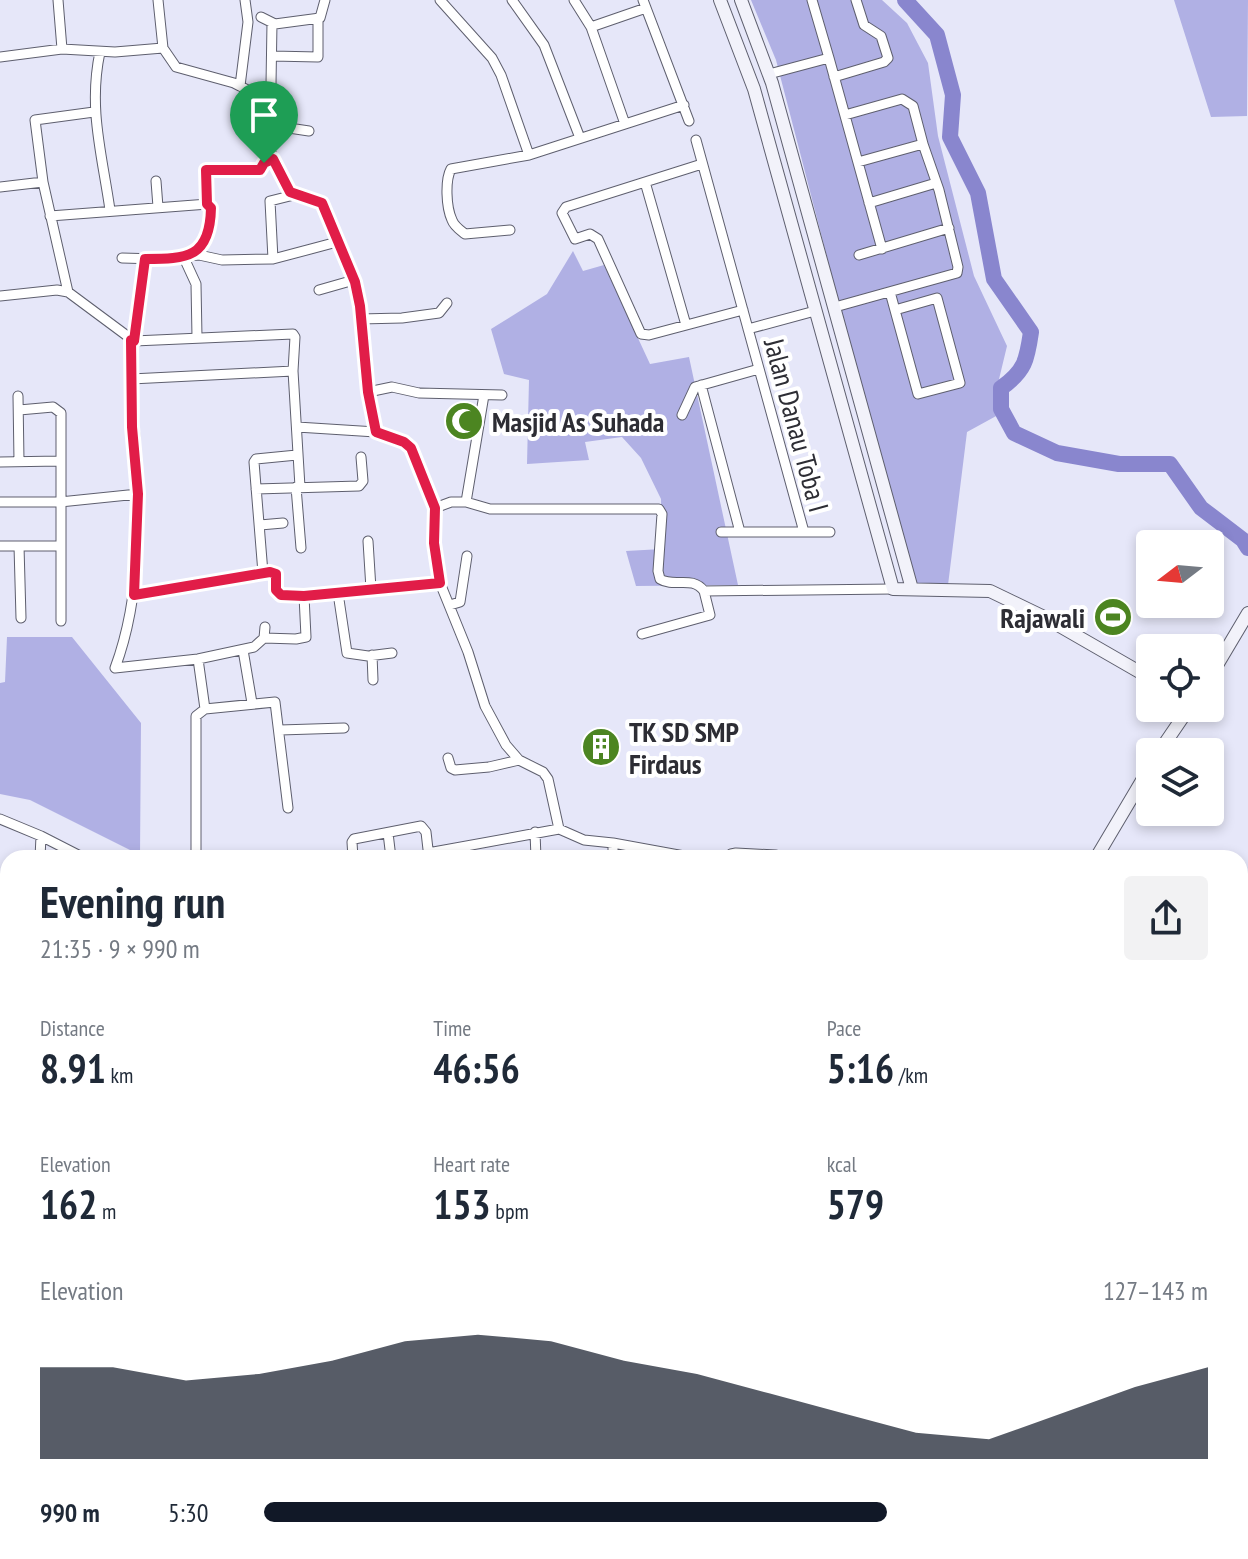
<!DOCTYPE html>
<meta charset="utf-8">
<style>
:root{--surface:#fff;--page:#f2f2f3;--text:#1f2937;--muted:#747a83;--accent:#111827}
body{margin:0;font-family:"PT Sans Narrow",sans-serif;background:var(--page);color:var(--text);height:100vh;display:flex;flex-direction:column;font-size:30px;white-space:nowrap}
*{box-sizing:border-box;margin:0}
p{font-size:26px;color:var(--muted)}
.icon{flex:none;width:44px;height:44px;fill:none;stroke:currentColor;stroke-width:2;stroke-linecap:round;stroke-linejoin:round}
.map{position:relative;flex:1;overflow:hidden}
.sheet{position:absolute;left:0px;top:850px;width:1248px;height:710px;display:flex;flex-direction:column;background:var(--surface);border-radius:24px 24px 0 0;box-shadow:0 4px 12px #0003}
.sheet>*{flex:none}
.needle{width:52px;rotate:254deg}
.buttons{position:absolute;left:1136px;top:530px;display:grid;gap:16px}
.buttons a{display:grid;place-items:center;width:88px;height:88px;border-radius:8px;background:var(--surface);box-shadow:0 4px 12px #0003;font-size:40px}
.pin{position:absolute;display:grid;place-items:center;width:68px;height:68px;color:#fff;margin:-82px -34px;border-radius:50% 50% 50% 0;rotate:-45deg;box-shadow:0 0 8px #0007}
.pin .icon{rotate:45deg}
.round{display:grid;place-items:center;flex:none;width:84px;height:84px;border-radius:8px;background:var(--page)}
.summary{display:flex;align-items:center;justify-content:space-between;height:136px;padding:0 40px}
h1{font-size:44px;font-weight:800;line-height:60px}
.figures{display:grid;grid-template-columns:repeat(3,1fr);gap:12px;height:136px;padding:8px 40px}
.figures div{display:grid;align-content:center}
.figures b{font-size:40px;font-weight:800}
.figures small{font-size:22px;font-weight:400}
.figures p{font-size:22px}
.chart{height:224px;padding:16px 40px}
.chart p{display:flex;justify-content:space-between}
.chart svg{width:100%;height:144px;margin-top:8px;fill:var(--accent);opacity:.7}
ul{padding:0 40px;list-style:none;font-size:26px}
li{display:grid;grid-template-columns:128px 96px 1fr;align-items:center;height:60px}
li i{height:20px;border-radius:10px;background:var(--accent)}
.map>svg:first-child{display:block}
.green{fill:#b0b0e4}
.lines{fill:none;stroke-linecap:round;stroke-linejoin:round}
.river{stroke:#8986ce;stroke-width:16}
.street-casing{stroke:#5e5f6e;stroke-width:11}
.secondary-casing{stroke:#5e5f6e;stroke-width:14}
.street{stroke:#fff;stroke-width:9}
.secondary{stroke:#f2f2fa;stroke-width:12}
.route-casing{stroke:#fff;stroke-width:16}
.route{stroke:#e11d48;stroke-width:10}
.labels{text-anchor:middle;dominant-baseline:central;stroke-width:8;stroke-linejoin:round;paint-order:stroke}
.poi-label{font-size:28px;font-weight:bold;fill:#2d2d34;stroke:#fff;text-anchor:start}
.street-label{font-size:28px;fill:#2d2d34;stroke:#fff}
</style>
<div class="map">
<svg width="1248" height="1559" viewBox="0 0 1248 1559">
<rect width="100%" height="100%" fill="#e6e7f9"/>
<path class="green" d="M751 0H882L907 23 928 63 938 136 974 276 1007 346 994 400 998 415 967 432 948 585H912L776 60Z
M1174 0H1248L1247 116 1211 117Z
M573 251 583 271 604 265 650 364 689 357 738 585 636 586 626 551 662 549 661 499 641 458 622 437 585 442 589 460 527 464 529 380 504 374 491 329 547 294Z
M7 637H72L141 723 140 855 30 800 0 794V683L5 682Z"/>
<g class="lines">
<path class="river" d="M905 0 937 35 953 95 950 137 978 193 994 279 1031 332C1027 360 1025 371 1001 388V409L1014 433 1057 453 1119 464H1170L1201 508 1243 540 1248 548"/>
<defs>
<path id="street" d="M58 0 62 49
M158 0 163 48
M440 0 492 58 501 75 529 155
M512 0 544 45 580 138
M574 0 591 27 625 124
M643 0 689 121
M812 0 829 58
M261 17 275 24 320 18 325 0
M591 27 646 8
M100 52C88 108 102 154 110 210
M272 56 318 57V18
M0 57 62 49 115 52 163 48 176 67 234 83 265 99 268 107 267 144 287 188 294 195 322 203 354 280 360 306 368 392 376 432
M769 74 829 58 882 249
M834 77 884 62 888 58 881 36 864 25 856 0
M240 86 248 22 245 0
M266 101 271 84 272 23
M845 115 902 99 913 106 923 144 858 162
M269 125 309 131
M696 140 804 532
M702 164 566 207 562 213 575 239 590 234 598 239 641 334 649 335 743 310
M156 181 158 207
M43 182 35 120 94 112
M645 182 686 325
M0 187 43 182 68 292
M869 203 936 183
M207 204 206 170H260L265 162 273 159
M50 216 208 204 211 208C210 229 204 248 185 257
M510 230 465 234C460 230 454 226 452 220 446 207 445 180 451 169L529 155 684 105
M859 255 949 228
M122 258 157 259 199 255 222 260 273 259 337 242
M184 258 196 284 197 337
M273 259 270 201 294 195
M319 290 354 280
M890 292 918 394 960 383 937 298 895 310
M0 296 57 290 68 292 134 341 293 334 295 337 293 371 300 487
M835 307 957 273 958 267 939 190 923 144
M360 319 402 318 439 313 447 303
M748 329 815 311
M131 340C131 448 154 563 115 668L198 659 254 647 264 638 265 627
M134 341 145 259
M131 379 293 371
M701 385 740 532
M368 392 392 387 419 393 502 395
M18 396 19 461
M19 410 53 407 61 413V621
M682 415 695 387 759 369
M297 427 376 432 408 444 435 508 434 543 440 583 468 652 485 706 506 745 519 760 543 772 548 779 559 829
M0 462 60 461
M296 487 301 548
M256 489 359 486 363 481 361 457
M0 502H60L138 494
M466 502 490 509H659L662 514 658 571 660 579C674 588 692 575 704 591
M435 508 451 502H466L484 395
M260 525 283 523
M721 532H830
M368 541 371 589
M0 546H60
M19 546 21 618
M263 573 254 462 256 459 297 455
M338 593 347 653 368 656 392 653
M134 595 270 572 276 574V590L281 595 304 596 440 583
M450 605 460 602 467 556
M642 634 710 615 704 591 893 589
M264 638 296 639 306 637 304 596
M243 650 252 703
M372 655 373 680
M198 659 205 709
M280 730 344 728
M448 758 451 768 455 770 489 767 519 760
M0 819 41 836 84 858
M559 829 584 840 613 843 695 858
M535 832 536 858
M388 833 391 858
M428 853 559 829
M40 858 41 836
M129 858V857
M196 858V716L205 709 275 702 288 808
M353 858 352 842 354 839 421 826 426 832 429 858
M613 858V843
M728 858 731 854 736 853 776 855
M0 924 8 925
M0 1160H3
M0 1208 7 1248
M1240 1248 1245 1250 1248 1256
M0 1295 8 1294
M0 1320 8 1365
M0 1402 8 1400
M307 1552 308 1559
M345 1552 346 1559
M706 1552V1556
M185 1559 224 1552
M650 1559 651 1552"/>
<path id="secondary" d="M720 0 754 89 893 589 990 591 1044 617 1150 678
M741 0 772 83 912 589
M1210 677 1248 613
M1159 752 1189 708
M1096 858 1150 767
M0 976H8
M0 994 8 995
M870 1552 872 1559
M69 1559 93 1552"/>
</defs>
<use href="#street" class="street-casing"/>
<use href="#secondary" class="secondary-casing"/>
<use href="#street" class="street"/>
<use href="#secondary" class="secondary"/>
</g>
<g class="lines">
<defs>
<path id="route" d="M273 159 290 192 322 203 355 282 360 306 368 392 376 432 404 442 411 448 435 508 434 543 440 583 304 596 281 595 276 590V574L270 572 134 595 138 494 132 427 131 340 134 341 145 259C187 259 210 258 211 208L207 204 206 170H260L264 163Z"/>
</defs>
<use href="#route" class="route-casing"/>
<use href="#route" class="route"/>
</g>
<defs>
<symbol id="mosque-disc" viewBox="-11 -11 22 22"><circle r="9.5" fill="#4c8521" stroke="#fff"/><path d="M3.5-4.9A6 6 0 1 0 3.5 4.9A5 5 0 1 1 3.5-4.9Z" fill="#fff"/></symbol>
<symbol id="stadium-disc" viewBox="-11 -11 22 22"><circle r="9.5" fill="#4c8521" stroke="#fff"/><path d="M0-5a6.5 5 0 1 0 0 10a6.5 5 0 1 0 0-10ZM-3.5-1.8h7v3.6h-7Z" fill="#fff"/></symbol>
<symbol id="building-disc" viewBox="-11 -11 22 22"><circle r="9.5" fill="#4c8521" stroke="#fff"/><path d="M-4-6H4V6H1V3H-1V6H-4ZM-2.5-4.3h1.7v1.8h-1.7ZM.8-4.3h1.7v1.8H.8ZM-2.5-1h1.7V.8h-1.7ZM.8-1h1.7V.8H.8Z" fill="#fff"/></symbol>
</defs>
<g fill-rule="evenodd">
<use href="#mosque-disc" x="442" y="399" width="44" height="44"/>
<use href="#stadium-disc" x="1091" y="595" width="44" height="44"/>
<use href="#building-disc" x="579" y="725" width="44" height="44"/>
</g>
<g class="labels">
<g class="poi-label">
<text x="492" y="421">Masjid As Suhada</text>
<text x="1085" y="617" text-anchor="end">Rajawali</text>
<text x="629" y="731">TK SD SMP<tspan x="629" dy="32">Firdaus</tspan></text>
</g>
<g class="street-label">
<text transform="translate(797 425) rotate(75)">Jalan Danau Toba I</text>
</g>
</g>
</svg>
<div class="buttons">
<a><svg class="needle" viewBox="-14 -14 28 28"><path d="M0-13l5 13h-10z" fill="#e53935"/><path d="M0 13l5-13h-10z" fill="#747a83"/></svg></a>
<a><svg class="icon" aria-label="locate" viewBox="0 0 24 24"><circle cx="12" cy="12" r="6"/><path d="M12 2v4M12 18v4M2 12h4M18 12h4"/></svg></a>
<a><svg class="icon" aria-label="layers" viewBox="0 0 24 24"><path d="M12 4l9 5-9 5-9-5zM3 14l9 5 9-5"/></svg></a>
</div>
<div class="pin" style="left:264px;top:163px;background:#1e9e55"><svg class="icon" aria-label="arrive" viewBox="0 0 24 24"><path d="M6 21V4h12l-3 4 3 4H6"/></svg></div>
<section class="sheet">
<div class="summary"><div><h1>Evening run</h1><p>21:35 · 9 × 990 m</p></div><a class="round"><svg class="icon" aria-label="share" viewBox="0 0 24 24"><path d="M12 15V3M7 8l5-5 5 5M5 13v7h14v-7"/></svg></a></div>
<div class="figures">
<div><p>Distance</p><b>8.91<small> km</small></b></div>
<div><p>Time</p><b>46:56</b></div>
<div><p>Pace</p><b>5:16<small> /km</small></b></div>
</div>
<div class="figures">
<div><p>Elevation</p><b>162<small> m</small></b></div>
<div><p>Heart rate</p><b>153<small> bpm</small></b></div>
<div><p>kcal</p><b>579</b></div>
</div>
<div class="chart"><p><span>Elevation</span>127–143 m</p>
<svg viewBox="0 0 160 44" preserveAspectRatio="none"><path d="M0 44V16L10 16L20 20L30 18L40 14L50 8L60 6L70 8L80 14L90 18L100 24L110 30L120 36L130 38L140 30L150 22L160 16V44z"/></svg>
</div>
<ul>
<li><b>990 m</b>5:30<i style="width:66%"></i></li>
</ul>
</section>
</div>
